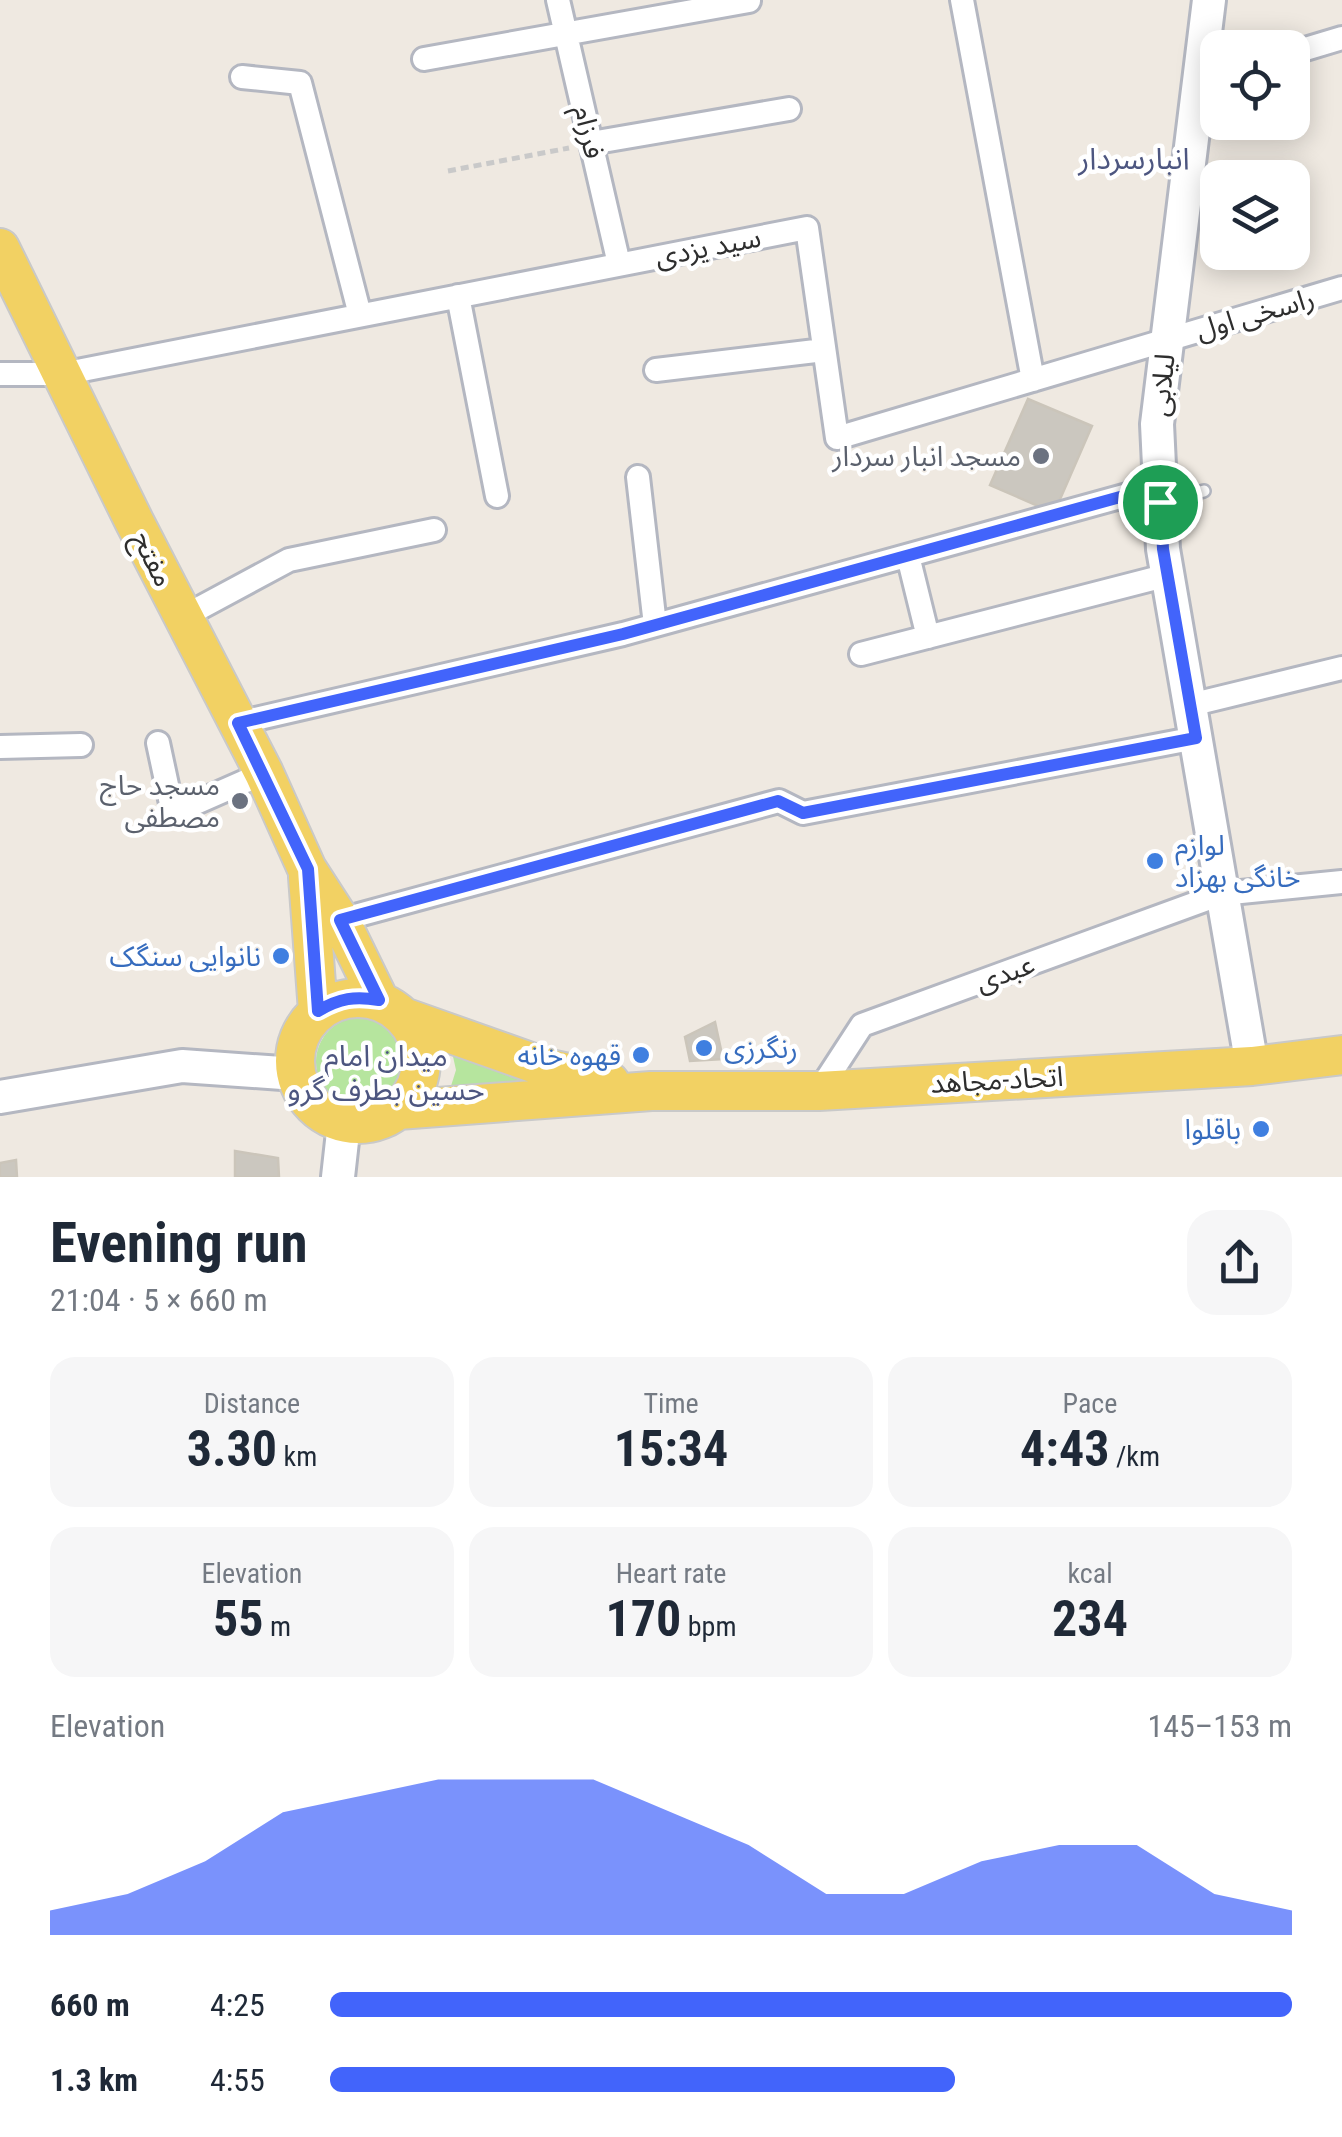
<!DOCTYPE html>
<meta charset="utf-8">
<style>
:root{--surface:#fff;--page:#f6f6f7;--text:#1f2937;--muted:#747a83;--accent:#4264fb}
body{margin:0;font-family:"Roboto Condensed","Noto Sans Arabic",sans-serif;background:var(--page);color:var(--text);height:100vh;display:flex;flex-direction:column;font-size:38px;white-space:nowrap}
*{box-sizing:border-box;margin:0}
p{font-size:32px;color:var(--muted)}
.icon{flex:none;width:55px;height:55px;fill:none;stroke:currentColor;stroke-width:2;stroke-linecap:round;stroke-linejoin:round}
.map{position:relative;height:1177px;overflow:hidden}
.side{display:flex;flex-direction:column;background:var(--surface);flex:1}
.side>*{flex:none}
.tools{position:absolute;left:1200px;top:30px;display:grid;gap:20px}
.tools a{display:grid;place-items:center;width:110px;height:110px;border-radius:20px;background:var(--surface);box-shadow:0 5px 25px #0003;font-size:50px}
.pin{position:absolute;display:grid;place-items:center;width:85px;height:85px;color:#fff;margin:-42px;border:5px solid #fff;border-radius:50%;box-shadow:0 2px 10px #0007}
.round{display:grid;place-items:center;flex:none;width:105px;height:105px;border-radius:30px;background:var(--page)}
.headline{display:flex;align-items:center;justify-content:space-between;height:170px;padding:0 50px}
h1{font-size:55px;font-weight:700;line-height:75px}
.stats{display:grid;grid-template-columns:repeat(3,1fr);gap:15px;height:170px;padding:10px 50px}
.stats div{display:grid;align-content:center;border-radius:25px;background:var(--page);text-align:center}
.stats b{font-size:50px;font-weight:700}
.stats small{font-size:28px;font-weight:400}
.stats p{font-size:28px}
.chart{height:280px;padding:20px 50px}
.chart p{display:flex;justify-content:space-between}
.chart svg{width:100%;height:180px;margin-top:10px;fill:var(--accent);opacity:.7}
ul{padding:0 50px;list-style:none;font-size:32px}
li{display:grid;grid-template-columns:160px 120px 1fr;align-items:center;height:75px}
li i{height:25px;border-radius:12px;background:var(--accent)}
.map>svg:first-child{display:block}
.green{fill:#b6e59e}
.building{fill:#cbc7bf;stroke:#cbc5ba;stroke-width:2.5}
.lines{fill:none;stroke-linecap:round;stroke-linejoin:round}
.lane-casing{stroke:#b4b7c1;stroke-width:16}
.street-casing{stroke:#b4b7c1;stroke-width:28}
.secondary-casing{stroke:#b4b7c1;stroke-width:38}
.primary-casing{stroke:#c9c9c9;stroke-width:42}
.path{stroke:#c9c9c9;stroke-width:5;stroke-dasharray:8 5;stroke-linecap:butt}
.lane{stroke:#fff;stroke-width:11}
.street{stroke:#fff;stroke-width:22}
.secondary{stroke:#fff;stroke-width:32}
.primary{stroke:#f2d163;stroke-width:38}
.route-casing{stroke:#fff;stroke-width:20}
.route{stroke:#4264fb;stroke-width:12}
.worship-dot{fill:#6b7280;stroke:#fff;stroke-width:4}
.shop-dot{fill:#3f7fe0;stroke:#fff;stroke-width:4}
.labels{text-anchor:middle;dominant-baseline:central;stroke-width:9;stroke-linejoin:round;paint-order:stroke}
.street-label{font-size:28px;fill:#2e2e2e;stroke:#fff}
.worship-label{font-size:28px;fill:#5b616d;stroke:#fff;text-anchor:end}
.shop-label{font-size:28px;fill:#366cbe;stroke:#fff;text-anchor:end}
.neighbourhood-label{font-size:30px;fill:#4d5680;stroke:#fff}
</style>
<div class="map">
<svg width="1342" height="1177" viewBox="0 0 1342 1177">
<rect width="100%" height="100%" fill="#efe9e1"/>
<path class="green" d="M316 1062a45 45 0 1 1 90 0a45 45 0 1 1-90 0Z
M452 1052 548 1091 446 1102 456 1070Z"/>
<path class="building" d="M1028 399 1092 426 1054 513 990 485Z
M715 1022 723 1059 690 1061 685 1037Z
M235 1151 278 1158 279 1177H235Z
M16 1160 17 1177H0V1163Z"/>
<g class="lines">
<defs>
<path id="lane" d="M1165 501 1204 491"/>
<path id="street" d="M558 0 619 264
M962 0 1033 380
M1292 53 1342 38
M424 59 749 1
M242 77 300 83 360 315
M591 143 789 109
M458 296 497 496
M656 370 824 350
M0 374H62L807 228 837 438 1342 288
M638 477 655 625
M908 556 928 637
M183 617 289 560 434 530
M861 654 1168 575
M1190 705 1342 668
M238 723 623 634 1160 486
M158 743 173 813 264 773
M0 747 81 745
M340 920 779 801 803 813 1196 738
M819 1091 862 1025 1221 894 1342 882"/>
<path id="secondary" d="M1209 0 1157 424 1163 549 1252 1066
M0 1097 182 1066 296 1074
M338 1177 344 1123"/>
<path id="primary" d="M0 248 134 521 264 773 307 869 340 920 379 1000
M308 877 318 1011
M295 1061a63 63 0 1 1 126 0a63 63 0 1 1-126 0Z
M406 1018 550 1069 610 1082
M398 1110 651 1091H819L1252 1066 1342 1055"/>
</defs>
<use href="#lane" class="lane-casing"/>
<use href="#street" class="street-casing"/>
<use href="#secondary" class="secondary-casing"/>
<use href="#primary" class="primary-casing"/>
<path class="path" d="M448 171 569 148"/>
<use href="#lane" class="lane"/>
<use href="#street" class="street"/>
<use href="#secondary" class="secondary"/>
<use href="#primary" class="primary"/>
</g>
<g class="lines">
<defs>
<path id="route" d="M1160 486 1163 549 1196 738 803 813 778 801 340 920 379 1000C355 996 340 998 318 1011L308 869 238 723 623 634Z"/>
</defs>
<use href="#route" class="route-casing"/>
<use href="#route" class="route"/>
</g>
<g class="worship-dot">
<circle cx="1041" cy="456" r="10"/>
<circle cx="240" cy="801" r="10"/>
</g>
<g class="shop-dot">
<circle cx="1155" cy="861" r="10"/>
<circle cx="281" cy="956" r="10"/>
<circle cx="704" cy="1048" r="10"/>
<circle cx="641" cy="1055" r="10"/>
<circle cx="1261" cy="1129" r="10"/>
</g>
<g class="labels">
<g class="street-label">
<text transform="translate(589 132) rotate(77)">فرزام</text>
<text transform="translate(708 247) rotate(-11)">سید یزدی</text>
<text transform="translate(1255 314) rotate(-16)">راسخی اول</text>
<text transform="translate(1162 385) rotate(-84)">لیلابی</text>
<text transform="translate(153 559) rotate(63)">مفتح</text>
<text transform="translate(1005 973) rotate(-20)">عبدی</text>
<text transform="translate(997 1080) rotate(-3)">اتحاد-مجاهد</text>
</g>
<g class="worship-label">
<text x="1021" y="456">مسجد انبار سردار</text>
<text x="220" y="785">مسجد حاج<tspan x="220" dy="32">مصطفی</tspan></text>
</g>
<g class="shop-label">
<text x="1175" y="845" text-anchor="start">لوازم<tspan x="1175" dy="32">خانگی بهزاد</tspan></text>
<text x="261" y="956">نانوایی سنگک</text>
<text x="724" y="1048" text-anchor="start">رنگرزی</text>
<text x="621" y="1055">قهوه خانه</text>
<text x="1241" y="1129">باقلوا</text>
</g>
<g class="neighbourhood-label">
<text x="1134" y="158">انبارسردار</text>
<text x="386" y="1055">میدان امام<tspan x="386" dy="34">حسین بطرف گرو</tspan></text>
</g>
</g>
</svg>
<div class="tools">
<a><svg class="icon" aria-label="locate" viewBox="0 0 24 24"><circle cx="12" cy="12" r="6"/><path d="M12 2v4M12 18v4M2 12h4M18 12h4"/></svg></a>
<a><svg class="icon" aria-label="layers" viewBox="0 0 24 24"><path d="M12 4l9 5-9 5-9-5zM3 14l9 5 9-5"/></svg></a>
</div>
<div class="pin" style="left:1160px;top:502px;background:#1e9e55"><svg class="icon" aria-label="arrive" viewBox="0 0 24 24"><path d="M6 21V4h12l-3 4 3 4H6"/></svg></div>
</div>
<section class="side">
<div class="headline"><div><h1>Evening run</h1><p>21:04 · 5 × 660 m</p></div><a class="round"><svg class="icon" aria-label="share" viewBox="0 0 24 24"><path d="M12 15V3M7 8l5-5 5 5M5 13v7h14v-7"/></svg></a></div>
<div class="stats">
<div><p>Distance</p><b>3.30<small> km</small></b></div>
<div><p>Time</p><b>15:34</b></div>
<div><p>Pace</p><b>4:43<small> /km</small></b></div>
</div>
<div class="stats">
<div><p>Elevation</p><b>55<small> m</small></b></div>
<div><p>Heart rate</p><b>170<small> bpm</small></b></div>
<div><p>kcal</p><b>234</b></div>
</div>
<div class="chart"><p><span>Elevation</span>145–153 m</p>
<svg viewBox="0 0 160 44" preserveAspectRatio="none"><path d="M0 44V38L10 34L20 26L30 14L40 10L50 6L60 6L70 6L80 14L90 22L100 34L110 34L120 26L130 22L140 22L150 34L160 38V44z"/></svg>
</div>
<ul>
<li><b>660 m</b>4:25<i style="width:100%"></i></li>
<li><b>1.3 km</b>4:55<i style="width:65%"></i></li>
</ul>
</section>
